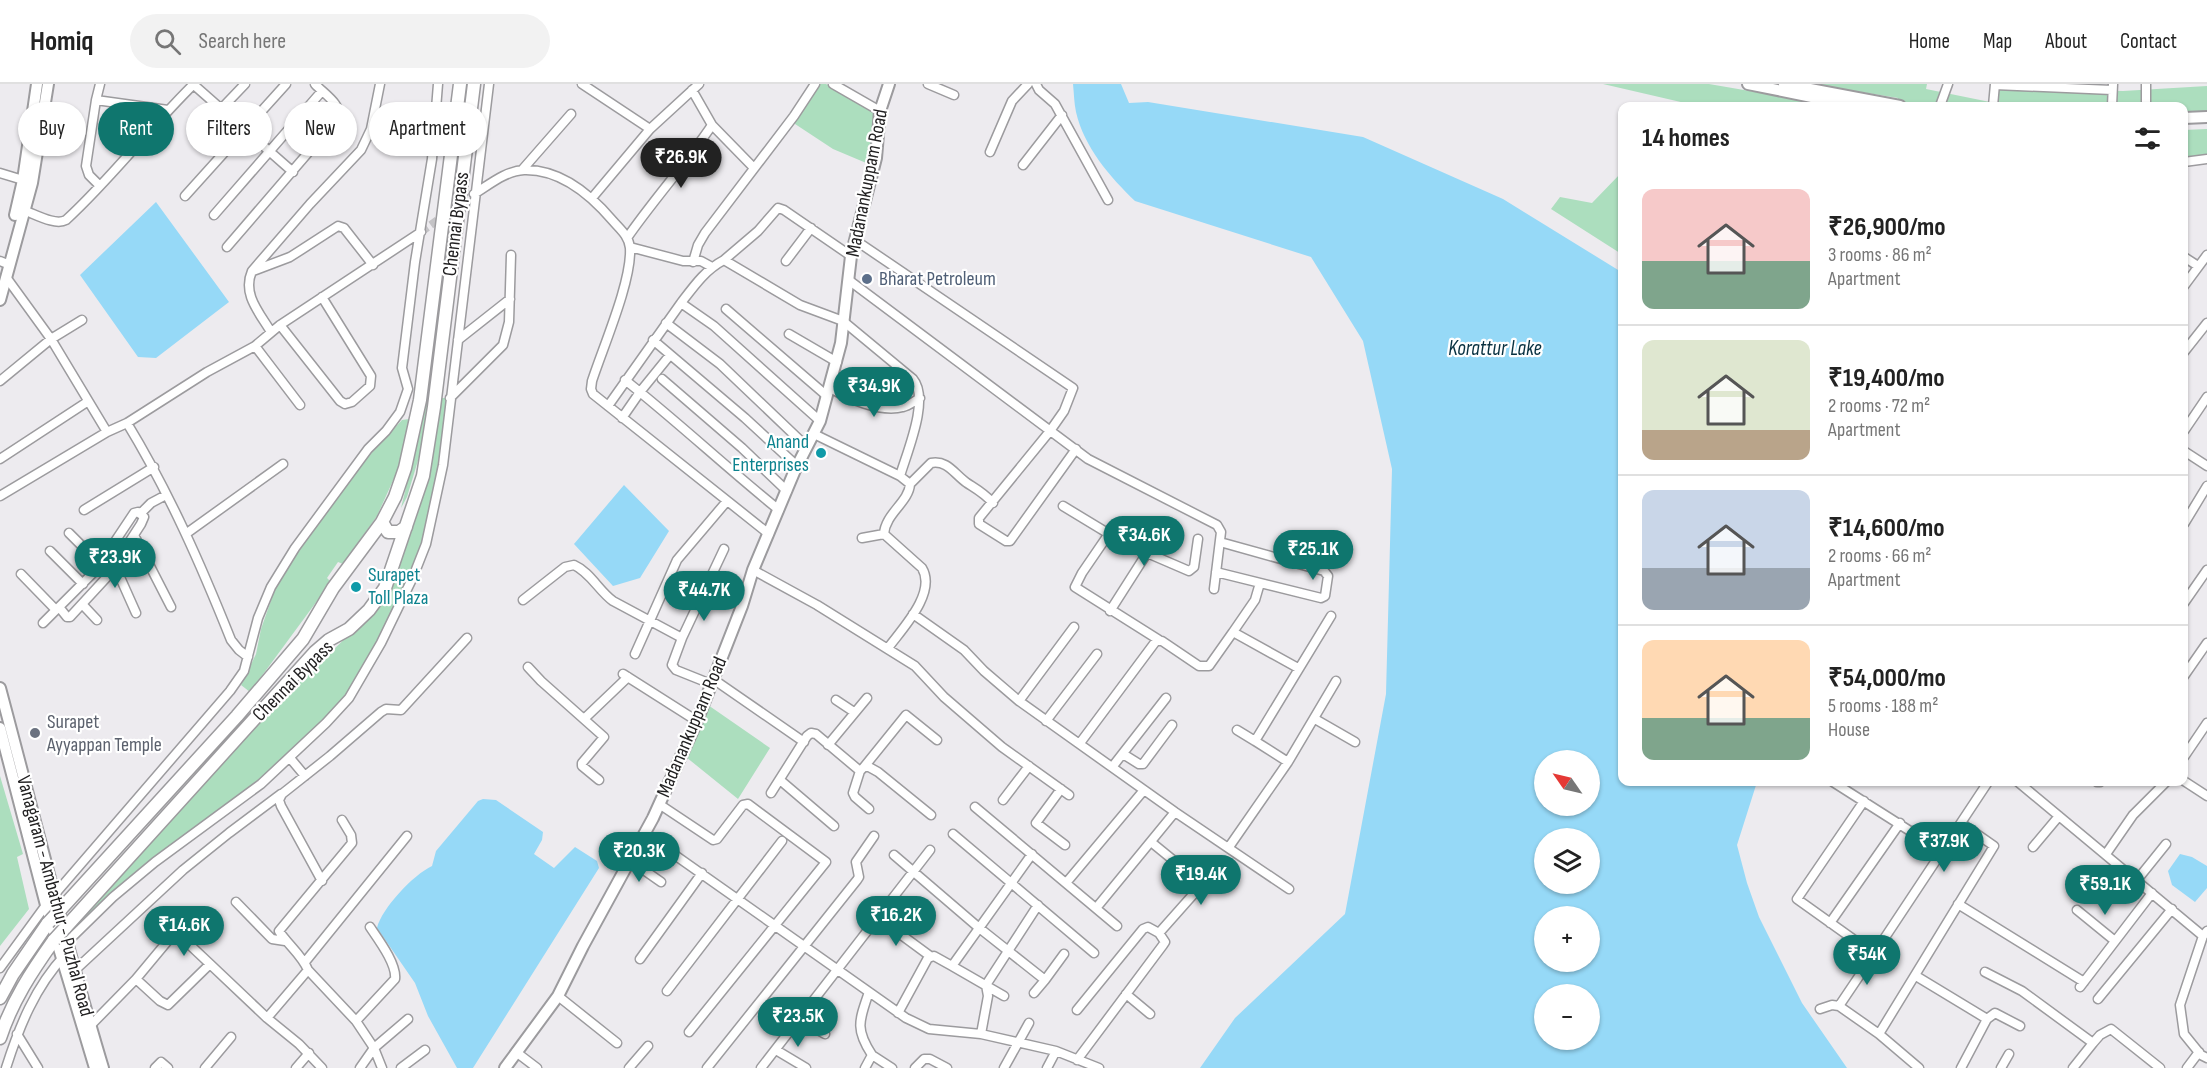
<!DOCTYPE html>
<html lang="en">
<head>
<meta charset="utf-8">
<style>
	body { margin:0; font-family:"Sofia Sans Condensed",sans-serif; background:#f2f2f2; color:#222; height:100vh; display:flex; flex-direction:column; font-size:22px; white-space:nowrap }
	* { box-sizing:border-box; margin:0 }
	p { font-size:20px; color:#767676 }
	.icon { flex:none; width:33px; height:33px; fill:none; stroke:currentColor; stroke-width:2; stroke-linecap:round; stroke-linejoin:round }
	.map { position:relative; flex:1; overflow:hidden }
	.drawer { position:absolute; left:1618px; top:18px; width:570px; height:684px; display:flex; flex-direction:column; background:#fff; border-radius:12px; box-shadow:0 2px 4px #0004 }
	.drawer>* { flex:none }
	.hud { position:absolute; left:18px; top:18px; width:570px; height:54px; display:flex; gap:12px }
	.needle { width:39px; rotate:304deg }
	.buttons { position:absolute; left:1534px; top:666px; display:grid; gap:12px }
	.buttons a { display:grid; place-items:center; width:66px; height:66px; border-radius:50%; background:#fff; box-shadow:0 2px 4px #0004; font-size:30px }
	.price { position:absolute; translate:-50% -51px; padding:0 14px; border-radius:21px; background:#0f766e; color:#fff; font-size:20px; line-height:39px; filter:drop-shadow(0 2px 3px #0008) }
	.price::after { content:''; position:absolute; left:50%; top:36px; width:18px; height:14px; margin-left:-9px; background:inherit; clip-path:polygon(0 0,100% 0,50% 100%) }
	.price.current { background:#222; color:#fff }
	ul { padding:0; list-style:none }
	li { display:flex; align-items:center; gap:18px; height:150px; padding:0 24px }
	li+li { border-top:2px solid #e0e0e0 }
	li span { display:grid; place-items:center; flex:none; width:168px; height:120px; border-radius:12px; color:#555 }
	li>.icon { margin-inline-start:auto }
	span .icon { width:72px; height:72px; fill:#fffc; stroke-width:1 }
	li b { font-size:26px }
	h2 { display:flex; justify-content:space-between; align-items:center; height:72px; padding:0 24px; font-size:26px }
	.chip { padding:0 21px; border-radius:27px; background:#fff; box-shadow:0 2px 4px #0004; font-size:21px; line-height:54px }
	.chip.current { background:#0f766e; color:#fff }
	header { display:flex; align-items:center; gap:36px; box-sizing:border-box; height:84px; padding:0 30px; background:#fff; border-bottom:2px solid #e0e0e0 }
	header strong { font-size:28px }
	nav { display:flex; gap:33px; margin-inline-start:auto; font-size:21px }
	.search { width:420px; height:54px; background:#f2f2f2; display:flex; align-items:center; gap:15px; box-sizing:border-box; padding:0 21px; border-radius:33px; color:#767676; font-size:22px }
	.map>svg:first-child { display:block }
	.green { fill:#acdebe }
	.water { fill:#96d9f7; fill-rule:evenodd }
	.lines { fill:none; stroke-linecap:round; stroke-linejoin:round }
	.minor-tunnel { stroke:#c4c3c6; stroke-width:8; stroke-dasharray:8 4; stroke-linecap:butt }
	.minor-casing { stroke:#9c9b9e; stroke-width:11 }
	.major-casing { stroke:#9c9b9e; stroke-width:14 }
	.highway-casing { stroke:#9c9b9e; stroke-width:15 }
	.minor { stroke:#fff; stroke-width:8 }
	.major { stroke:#fff; stroke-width:10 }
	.highway { stroke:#fff; stroke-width:12 }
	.highway-bridge-casing { stroke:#9c9b9e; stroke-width:15; stroke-linecap:butt }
	.highway-bridge { stroke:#fff; stroke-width:12 }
	.service-dot { fill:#5c6f8a; stroke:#fff; stroke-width:2 }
	.culture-dot { fill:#0f9aa8; stroke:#fff; stroke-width:2 }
	.worship-dot { fill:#6b7280; stroke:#fff; stroke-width:2 }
	.labels { text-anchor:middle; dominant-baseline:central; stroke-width:4.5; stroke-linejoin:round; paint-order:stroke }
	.street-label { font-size:20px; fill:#222122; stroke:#fff }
	.service-label { font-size:20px; fill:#4e5e75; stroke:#fff; text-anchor:start }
	.culture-label { font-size:20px; fill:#0d838f; stroke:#fff; text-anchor:end }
	.worship-label { font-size:20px; fill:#5b616d; stroke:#fff; text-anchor:start }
	.water-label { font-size:21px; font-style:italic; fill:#083141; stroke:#fff }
</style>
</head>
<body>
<header>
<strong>Homiq</strong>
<div class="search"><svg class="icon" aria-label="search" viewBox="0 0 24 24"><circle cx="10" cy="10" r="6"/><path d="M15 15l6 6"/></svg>Search here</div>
<nav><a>Home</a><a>Map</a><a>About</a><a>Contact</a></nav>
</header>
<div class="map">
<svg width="2207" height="984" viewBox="0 0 2207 984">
	<rect width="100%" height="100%" fill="#edebef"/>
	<path class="green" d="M464,0H470L426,350L407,413L401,424L419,350Z
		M819,0H826L875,29L871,81L833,65L792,38Z
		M1603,0H1709L1773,11L1824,22H1698Z
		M1812,0H1927L1926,5L1990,18L1998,4L2123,7L2207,2V28L2184,30V22H1919L1898,18V14Z
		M2207,45V77L2184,80V46Z
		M1621,89L1623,90V171L1551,125L1560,113L1592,119Z
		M438,314H446L440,381L423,458L410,493L389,537L347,612L324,637L258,698L151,776L109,810L79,841H74L242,654L360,540L388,505Z
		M409,335L400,381L377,432L343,480L338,478L327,494L331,498L250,608L241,601L256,570L261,545L275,505L299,467L365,376L402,336Z
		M708,621L770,664L738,715L686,673Z
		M0,692L23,770L17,773L29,825L0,862Z"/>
	<path class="water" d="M1073,0H1121L1129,19L1148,18L1363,53L1503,115L1623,189V698H1757L1737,761L1747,799L1759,833L1802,919L1847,984H1200L1235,934L1345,830L1386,610L1392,385L1363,257L1311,173L1135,117C1110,93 1084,63 1076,28C1074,19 1074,9 1073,0ZM1545,676H1590V722H1545ZM1590,754V800H1545V754ZM1545,832H1590V878H1545ZM1545,910H1590V956H1545Z
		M156,118L229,218L156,274L138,273L80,191Z
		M624,401L669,447L640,494L613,502L574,460Z
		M483,715L496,716L543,748L542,756L534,770L554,784L575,763L597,777L599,784L473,984H457L428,932L415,899L377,844C382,824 413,791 432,782L436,767L478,717Z
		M2180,770L2192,773L2207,782V804L2195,818L2172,801L2168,787Z"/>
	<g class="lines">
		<path class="minor-tunnel" d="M421,148L474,110"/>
		<defs>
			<path id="minor" d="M582,0L650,45
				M833,0L880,27
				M928,0L954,11
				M1036,0L1039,6L1055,20L1108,116
				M194,1L293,88
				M1995,1L2112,6
				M692,6L712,41L754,84
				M96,16L100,0
				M1940,22L1948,0
				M1993,22L1995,0
				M2112,22L2113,0
				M2146,22V0
				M222,24L245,0
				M990,68L1012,17L1028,0
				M2184,78L2207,75
				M1023,81L1062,31
				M522,86L571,30
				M0,89L23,96
				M99,101L89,91L86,82L96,16L168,26
				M474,110C489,101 505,87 524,86C560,85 591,111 613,137C620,145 629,152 630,164C632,197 603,263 592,297L591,305L593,310L769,450
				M185,112L286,0
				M592,114L650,45L699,0
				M23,126C35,130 55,142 66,136C112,94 150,43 194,0
				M214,131L322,7
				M627,154C654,115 686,80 712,41
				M855,156L1073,304L1064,327L1050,347L979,434V440L1006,457H1010L1076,365
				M227,163L338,34C343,21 323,9 315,0
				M630,163L683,177H701L712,183
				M2184,173L2198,182
				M724,176L758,147L778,124L784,126L851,172
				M0,177L10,181
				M786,177L811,144
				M693,178L698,161L705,149L794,32L815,0
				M253,187L290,173L338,142L344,144L373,181
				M6,193L51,255L107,348
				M850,197L1088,375L1217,441L1221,448L1214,505
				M2184,202L2207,171
				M726,225L827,312
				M666,239L720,280L807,363
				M280,241L340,317L345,320L352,318L370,302L371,292L322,213
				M271,248C259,228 242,210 252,187L310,120L361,66L371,45L380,0
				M789,250L837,278
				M458,256L510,215
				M653,256L745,334L797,382
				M255,262L300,321
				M2184,268L2207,239
				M662,295L742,364L787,407
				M625,296C678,338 727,384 779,426
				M0,297L51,255L82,236
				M829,303C847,315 881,329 903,323C909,322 914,317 920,314
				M450,314L503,261L509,238L511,171
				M608,322L681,219
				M622,334L640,308L670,271
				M820,337L714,242L681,219C694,202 705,186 724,176L800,221L843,237L913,295C930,315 907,368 900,392
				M127,339C169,408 201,481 231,556L239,566L248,573
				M2184,347L2207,313
				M814,350L900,392L910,400C909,418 885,430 884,450L922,484C937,509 902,545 888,564
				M2184,367L2207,382
				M0,375L87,318
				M910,400L931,379C948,376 954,390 967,399C978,406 984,409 993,419
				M0,412L107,348L127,339L207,288L255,262L280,241L421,148
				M1063,422L1124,459L1189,487L1194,483L1198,455
				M84,426L154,383
				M140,430L151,419L166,411
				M2184,440L2207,402
				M69,449L100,480
				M187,449L283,380
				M134,451L171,523
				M1108,451L1082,489L1075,503L1159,556
				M862,454L884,450
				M50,467L83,500
				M115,482L136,529
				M753,486L817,521L915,582L944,613L1002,663L1069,711
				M1216,488L1321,514L1325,512L1328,492L1324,487L1220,458
				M21,490L56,526
				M1260,499L1255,516L1233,548L1298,584
				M523,516L565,483L574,481C590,488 599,507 613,517L682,554
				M2184,519L2207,486
				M82,520L97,536
				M1110,527L1147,469
				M913,530L964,566L984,587L1019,617L1175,728L1289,805
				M43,539L96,486L134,429L138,428L144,433L141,440L106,494L70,533H67L59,523
				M635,570L677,476L727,417
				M528,583L541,597L604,653L582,679V682L599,696
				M623,590L697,637
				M2184,592L2207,559
				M713,595L804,658
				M711,600L676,586L672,581L682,554L724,465
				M836,616L854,628
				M1019,617L1074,543
				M584,635L628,593
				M1315,635L1355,658
				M1046,637L1097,570
				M1237,646L1255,657
				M1080,659L1156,557H1162L1199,582H1209L1233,548
				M828,661L867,614
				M1123,670L1139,680H1143L1172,641
				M2184,673L2207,639
				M290,674L305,692
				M1288,678L1255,657L1331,532
				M1113,682L1166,614
				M864,683L906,631L937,656
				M860,687L853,709L855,713L869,725
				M780,696L834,742
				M2184,697L2207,712
				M1833,698L1943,768
				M2018,698L2203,852
				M2097,698H2100
				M1061,705L1036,739L1065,761
				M771,709L807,652L811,649L816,650L860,687L864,683H869L878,688L931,731
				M1003,716L1029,682
				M1864,717L1797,815L1874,870L1988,698
				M659,720L713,756L717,755L743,721L748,720L826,778L689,948
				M975,723L1117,842
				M342,736L351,751L352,759L279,847C288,861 302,871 308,886L356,937L374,964L382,984
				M645,750L906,934L929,945L981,950L1056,967L1099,984
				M953,750L1094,869
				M1151,758L1189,789
				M1229,763L1288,678L1336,597
				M2033,763L2059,732
				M2106,770L2133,731L2166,698
				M894,771L978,843L1045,896L1034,909
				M631,777L661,798
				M2137,796L2166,760
				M322,797L281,722L279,716L282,710L330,672L381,628L386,625L401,626L467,554
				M1066,799L1144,706
				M55,810L230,607L244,587L258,534L271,503L295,464L368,365L386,347L400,328L408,305L402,284L415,178L432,75L438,0
				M236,818L272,855L285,857
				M1958,820L2084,898
				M1097,823L1175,728
				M2077,826L2115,857
				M877,833L930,872
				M1830,839L1900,739
				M175,847L210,880
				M2207,847L2203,852L2180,921L2184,950L2201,971L2207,974
				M1159,849L1222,778
				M66,859L113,813L155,778L261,700L326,639L349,614L381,559L413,493L426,460L443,381L489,0
				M640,875L702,789
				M305,878L407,752
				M952,882L1004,912
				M0,884L46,821
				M74,887L183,786L229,749L281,710
				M1985,888L2022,907L2093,959L2073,984
				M1916,892L1987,935L1961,984
				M136,895L191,829
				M1045,896L1064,870
				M2080,903L2152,809
				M667,907L782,757
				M1126,910L1150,930
				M558,912L617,959
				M2098,915L2172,825
				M1839,922L1874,870
				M1820,925L1832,921L1839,922L1879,950L1919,984
				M898,929L928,874L934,872L952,882L1032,770
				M267,934L308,886
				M1987,935L1995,929L2020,942
				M800,936L825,950
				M356,937L395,895C397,880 378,855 370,843
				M90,942L136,895L160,917L168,921L210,880L267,934L299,960L322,984
				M17,950L38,984
				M981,950L988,912L986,901L1038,821
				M1879,950L1994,762L1961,739
				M2093,959L2100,951L2111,945L2160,984
				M776,966L806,984
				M516,968L537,984
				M872,971L892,984
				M1077,976L1163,861L1165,858L1159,849L1148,843L1143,845L1077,926
				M6,984C19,943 35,903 65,871
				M155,984L161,978L168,984
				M205,984L231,953
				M296,984L309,969
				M360,984L374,964L408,935
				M401,984L425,966
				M629,984L648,962
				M707,984L857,796L859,793L856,778L874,752
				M761,984L930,766
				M865,984L872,971C855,945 859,937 869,908
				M915,984L924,975H930L947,984
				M1004,984L1029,939
				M1047,984L1056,967
				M2001,984L2009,970
				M2187,984L2199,968"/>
			<path id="major" d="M1748,0L1856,22
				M1784,0L1900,22
				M2184,34L2207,33
				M15,131L23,96L37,0
				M0,216L32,99L48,0
				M0,604C34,731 65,859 103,984
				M0,644L46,821L95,984
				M505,984L558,912L583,862L653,734L697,637L742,522L753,486L795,386L820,337L841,259L851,172L876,74L880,27L889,0"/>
			<path id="highway" d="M382,438L388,448H399L406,443
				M61,825L237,632L303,555L333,504L382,438L395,413L405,384L420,316L460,0
				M65,844L315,568L329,556L349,545L369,526L385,504L423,392L434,323L474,0
				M0,914L13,890L48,839
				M0,954C12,917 32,887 54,856"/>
		</defs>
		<use href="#minor" class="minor-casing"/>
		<use href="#major" class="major-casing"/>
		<use href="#highway" class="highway-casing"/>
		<use href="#minor" class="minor"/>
		<use href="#major" class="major"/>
		<use href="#highway" class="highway"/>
		<defs>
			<path id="highway-bridge" d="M48,839L61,825
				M54,856L65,844"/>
		</defs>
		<use href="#highway-bridge" class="highway-bridge-casing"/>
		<use href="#highway-bridge" class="highway-bridge"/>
	</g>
	<circle class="service-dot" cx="867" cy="195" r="6"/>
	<g class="culture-dot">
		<circle cx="821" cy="369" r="6"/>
		<circle cx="356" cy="503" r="6"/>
	</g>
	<circle class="worship-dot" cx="35" cy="649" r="6"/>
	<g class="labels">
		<g class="street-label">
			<text transform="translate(867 99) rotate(-79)">Madanankuppam Road</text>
			<text transform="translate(456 140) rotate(-83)">Chennai Bypass</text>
			<text transform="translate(293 597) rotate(-45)">Chennai Bypass</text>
			<text transform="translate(692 643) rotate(-67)">Madanankuppam Road</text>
			<text transform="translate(55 812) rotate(75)">Vanagaram - Ambathur - Puzhal Road</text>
		</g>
		<g class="service-label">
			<text x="879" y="195">Bharat Petroleum</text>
		</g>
		<g class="culture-label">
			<text x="809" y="358">Anand<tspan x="809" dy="23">Enterprises</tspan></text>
			<text x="368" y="491" text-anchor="start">Surapet<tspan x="368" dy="23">Toll Plaza</tspan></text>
		</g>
		<g class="worship-label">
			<text x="47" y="638">Surapet<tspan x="47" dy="23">Ayyappan Temple</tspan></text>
		</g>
		<g class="water-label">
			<text x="1495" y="264">Korattur Lake</text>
		</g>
	</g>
</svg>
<div class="buttons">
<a><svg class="needle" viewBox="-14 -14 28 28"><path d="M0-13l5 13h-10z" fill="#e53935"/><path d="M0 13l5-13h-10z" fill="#767676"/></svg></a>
<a><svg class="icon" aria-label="layers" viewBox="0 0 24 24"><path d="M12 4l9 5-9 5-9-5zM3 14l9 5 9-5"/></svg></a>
<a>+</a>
<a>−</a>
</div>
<b class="price current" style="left:681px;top:105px">₹26.9K</b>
<b class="price" style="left:874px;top:334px">₹34.9K</b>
<b class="price" style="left:1144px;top:483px">₹34.6K</b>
<b class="price" style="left:1313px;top:497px">₹25.1K</b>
<b class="price" style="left:115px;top:505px">₹23.9K</b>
<b class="price" style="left:704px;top:538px">₹44.7K</b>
<b class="price" style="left:1944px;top:789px">₹37.9K</b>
<b class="price" style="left:639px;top:799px">₹20.3K</b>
<b class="price" style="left:1201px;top:822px">₹19.4K</b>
<b class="price" style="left:2105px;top:832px">₹59.1K</b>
<b class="price" style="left:896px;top:863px">₹16.2K</b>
<b class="price" style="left:184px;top:873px">₹14.6K</b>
<b class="price" style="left:1867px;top:902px">₹54K</b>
<b class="price" style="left:798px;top:964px">₹23.5K</b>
<div class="hud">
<a class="chip">Buy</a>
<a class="chip current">Rent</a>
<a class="chip">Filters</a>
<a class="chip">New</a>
<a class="chip">Apartment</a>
</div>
<section class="drawer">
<h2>14 homes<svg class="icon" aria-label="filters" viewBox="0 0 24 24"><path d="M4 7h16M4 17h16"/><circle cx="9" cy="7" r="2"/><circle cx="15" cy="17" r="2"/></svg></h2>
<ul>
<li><span style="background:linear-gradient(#f6c9c9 60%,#7fa58c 0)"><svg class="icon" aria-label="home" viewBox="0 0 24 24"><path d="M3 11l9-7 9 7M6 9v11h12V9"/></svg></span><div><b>₹26,900/mo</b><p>3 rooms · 86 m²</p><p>Apartment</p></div></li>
<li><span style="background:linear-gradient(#dfe7d0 75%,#b9a48a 0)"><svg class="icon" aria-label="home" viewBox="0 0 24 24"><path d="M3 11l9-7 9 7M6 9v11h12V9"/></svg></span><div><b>₹19,400/mo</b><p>2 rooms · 72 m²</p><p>Apartment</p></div></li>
<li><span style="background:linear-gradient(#c9d6e8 65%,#9aa5b1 0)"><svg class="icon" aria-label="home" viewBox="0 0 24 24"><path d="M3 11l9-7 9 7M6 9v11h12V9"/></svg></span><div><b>₹14,600/mo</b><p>2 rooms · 66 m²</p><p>Apartment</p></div></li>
<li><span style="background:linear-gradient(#ffd9b3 65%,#7fa58c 0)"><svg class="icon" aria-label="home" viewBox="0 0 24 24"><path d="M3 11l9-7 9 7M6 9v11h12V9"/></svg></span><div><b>₹54,000/mo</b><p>5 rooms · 188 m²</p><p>House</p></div></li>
</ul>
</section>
</div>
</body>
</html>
